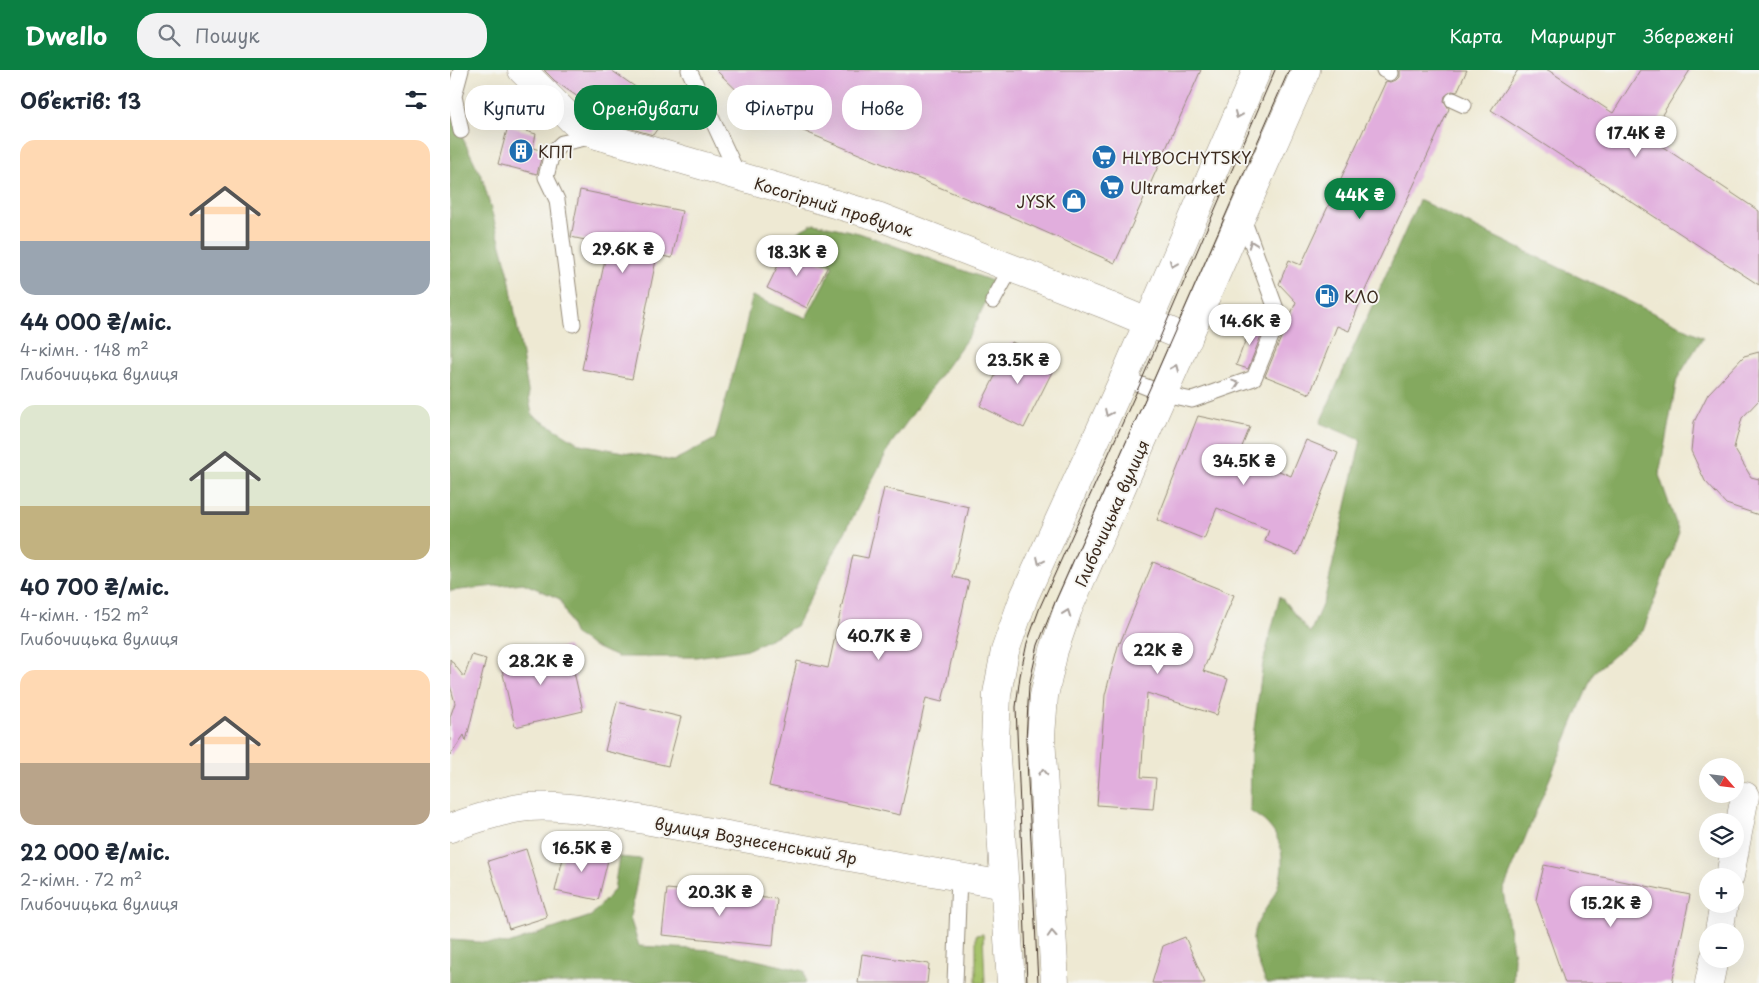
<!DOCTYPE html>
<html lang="uk">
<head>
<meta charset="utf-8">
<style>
	body { margin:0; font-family:"Playpen Sans",sans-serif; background:#f2f2f3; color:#1f2937; height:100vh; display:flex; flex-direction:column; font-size:19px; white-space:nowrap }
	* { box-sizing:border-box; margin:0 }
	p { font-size:16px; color:#747a83 }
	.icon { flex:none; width:28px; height:28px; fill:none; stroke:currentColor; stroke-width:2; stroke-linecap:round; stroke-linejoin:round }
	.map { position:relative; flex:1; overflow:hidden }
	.sheet { display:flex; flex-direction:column; background:#fff; width:450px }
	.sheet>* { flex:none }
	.banner { position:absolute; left:15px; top:15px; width:475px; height:45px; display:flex; gap:10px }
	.needle { width:32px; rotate:118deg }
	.tools { position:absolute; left:1249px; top:688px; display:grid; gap:10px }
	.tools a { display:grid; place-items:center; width:45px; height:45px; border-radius:50%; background:#fff; box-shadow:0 5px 20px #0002; font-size:25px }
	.price { position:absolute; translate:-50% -42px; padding:0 11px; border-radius:18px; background:#fff; color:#222; font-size:16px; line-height:32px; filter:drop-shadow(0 1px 2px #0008) }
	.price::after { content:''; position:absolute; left:50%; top:30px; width:15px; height:11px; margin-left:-8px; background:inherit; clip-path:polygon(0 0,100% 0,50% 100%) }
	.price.selected { background:#0b8043; color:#fff }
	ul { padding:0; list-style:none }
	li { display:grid; align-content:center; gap:10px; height:265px; padding:0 20px }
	li span { display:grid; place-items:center; height:155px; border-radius:15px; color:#555 }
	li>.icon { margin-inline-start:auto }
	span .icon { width:90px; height:90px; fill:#fffc; stroke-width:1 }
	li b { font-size:21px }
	h2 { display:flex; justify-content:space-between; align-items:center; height:60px; padding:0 20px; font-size:21px }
	.chip { padding:0 18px; border-radius:20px; background:#fff; box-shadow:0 5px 20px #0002; font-size:18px; line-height:45px }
	.chip.selected { background:#0b8043; color:#fff }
	header { display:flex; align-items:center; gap:30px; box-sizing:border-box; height:70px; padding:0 25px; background:#0b8043; color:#fff }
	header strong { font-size:24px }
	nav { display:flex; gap:28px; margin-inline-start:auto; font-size:18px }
	.search { width:350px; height:45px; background:#f2f2f3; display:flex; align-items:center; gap:12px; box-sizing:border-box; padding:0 18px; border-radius:20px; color:#747a83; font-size:19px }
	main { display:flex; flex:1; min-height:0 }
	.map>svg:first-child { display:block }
	.green { fill:#a6c36a; stroke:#707644 }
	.forest { fill:#84a95e; stroke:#606a3e }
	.building { fill:#e1aedd }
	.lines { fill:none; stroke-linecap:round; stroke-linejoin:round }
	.service-casing { stroke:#948a78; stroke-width:17 }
	.minor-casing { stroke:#948a78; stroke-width:29 }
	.secondary-casing { stroke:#948a78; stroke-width:29 }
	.service { stroke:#fff; stroke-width:15 }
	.minor { stroke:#fff; stroke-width:28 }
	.secondary { stroke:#fff; stroke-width:28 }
	.tram { stroke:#3b2a1e; stroke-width:1 }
	.oneway { stroke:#a79f9a }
	.labels { text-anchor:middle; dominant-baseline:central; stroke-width:4; stroke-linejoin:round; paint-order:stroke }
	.poi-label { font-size:16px; fill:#3b2a1e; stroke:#f6f6f2; text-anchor:start }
	.street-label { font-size:16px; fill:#3b2a1e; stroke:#f6f6f2 }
</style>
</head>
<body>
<header>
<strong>Dwello</strong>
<div class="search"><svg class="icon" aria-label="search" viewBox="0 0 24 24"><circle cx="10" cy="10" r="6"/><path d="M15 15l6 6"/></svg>Пошук</div>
<nav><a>Карта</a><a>Маршрут</a><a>Збережені</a></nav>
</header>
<main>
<section class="sheet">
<h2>Об’єктів: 13<svg class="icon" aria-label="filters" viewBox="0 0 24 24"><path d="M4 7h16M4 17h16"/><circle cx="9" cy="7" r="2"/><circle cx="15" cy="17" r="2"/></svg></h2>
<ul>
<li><span style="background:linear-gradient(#ffd9b3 65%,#9aa5b1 0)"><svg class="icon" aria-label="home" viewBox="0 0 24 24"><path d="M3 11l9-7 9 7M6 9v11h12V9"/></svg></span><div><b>44 000 ₴/міс.</b><p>4-кімн. · 148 m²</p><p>Глибочицька вулиця</p></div></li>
<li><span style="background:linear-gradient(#dfe7d0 65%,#c2b280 0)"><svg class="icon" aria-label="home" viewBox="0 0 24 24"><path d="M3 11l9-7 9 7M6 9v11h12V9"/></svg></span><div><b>40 700 ₴/міс.</b><p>4-кімн. · 152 m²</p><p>Глибочицька вулиця</p></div></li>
<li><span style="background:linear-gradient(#ffd9b3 60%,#b9a48a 0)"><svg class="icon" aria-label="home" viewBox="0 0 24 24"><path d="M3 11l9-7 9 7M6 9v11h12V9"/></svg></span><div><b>22 000 ₴/міс.</b><p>2-кімн. · 72 m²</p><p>Глибочицька вулиця</p></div></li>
</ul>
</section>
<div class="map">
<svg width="1309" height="913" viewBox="0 0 1309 913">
	<rect width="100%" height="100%" fill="#f6f6f2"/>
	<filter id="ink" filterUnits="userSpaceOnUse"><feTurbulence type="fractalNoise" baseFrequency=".02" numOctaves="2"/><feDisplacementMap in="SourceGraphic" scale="10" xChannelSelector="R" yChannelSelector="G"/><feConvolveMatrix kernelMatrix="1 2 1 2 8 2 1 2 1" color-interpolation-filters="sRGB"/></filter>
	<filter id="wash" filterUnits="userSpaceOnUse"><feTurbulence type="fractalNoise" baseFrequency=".0096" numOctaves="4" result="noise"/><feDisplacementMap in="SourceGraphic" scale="20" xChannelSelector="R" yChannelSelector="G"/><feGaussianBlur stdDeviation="1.12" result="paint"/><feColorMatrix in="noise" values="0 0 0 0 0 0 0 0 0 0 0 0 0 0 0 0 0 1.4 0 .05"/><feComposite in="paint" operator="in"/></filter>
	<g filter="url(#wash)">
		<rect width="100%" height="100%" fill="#eee9d3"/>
		<path class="green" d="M533,864L535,913H526V865Z"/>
		<path class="forest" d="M0,42L33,110L58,201L82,345L130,374L223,391L265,369L294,264L302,226L356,248L383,196L335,172L349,161L364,153L409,163L545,212L521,263L441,374L346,556L299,579L246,587H167L143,576L125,565L110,529L73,513L0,521Z
			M969,130L1253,267L1227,309L1209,405L1229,462L1193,561L1144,602L1053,821L1064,887L1063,913H816C812,902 802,879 803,868C805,852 815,841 823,827C835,804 837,775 818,755C813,749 805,745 800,741L801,681L813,593L830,526L860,563L875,528L911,370L870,353Z
			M169,787L191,789L180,848L189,876L262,880L354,901L356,913H0V870L58,874L141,846L164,820Z"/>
		<g id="blocks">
			<path class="building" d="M94,0H161L220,41L203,65L168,55L105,11Z
				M266,0H751L665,193L566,149L310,43Z
				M949,0H1017L1007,22L1002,21L995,26L994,31L999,39L912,227L899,261L887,256L860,324L815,306L846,232L829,214L839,190L851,195L936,11L941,12L946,10L949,7Z
				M1068,0H1098L1163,43L1190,0H1240L1198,67L1309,141V215L1041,40Z
				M58,56L86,64L83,78L93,81L87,104L48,94Z
				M130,120L232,141L222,188L207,185L182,309L132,299L158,175L121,167Z
				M337,177L378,196L357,238L317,218Z
				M802,253L814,258L798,299L786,295Z
				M562,272L606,294L574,358L530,336Z
				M1309,282V330L1292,348L1284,378L1301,407L1309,409V445L1276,434L1255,411L1241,381L1244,352L1258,324L1294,286Z
				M748,346L800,357L789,384L841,406L856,370L888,383L847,485L815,471L819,460L767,438L754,469L707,450Z
				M434,418L519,437L503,507L519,511L492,632L476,628L450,745L319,716L347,591L378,598L403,485L418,488Z
				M703,492L784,525L753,601L778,609L767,645L697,623L691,707L706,708L703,739L647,735L655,625L669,572L670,573Z
				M118,576L133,641L65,657L50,591Z
				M22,585L36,589L16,671L14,665L0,686V647L5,633L0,615V589L14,607Z
				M167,632L231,647L218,696L155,681Z
				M116,776L159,786L148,830L105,821Z
				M76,779L97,847L59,859L38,791Z
				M1094,795L1240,825L1222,913H1115L1086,830Z
				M217,819L327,829L323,876L212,865Z
				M735,867L755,913H702L713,876Z
				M412,884L479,894L477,913H408Z"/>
		</g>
	</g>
	<g filter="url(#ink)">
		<use href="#blocks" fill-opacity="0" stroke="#948a78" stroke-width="1"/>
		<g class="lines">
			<defs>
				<path id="service" d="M11,0L4,26L11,61
					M239,0L289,107
					M934,0L940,3
					M1003,30L1014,35
					M543,231L561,198
					M123,254L107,130L96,107L102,83L112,73L145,66
					M674,308L714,324L742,330L804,308L829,247L792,146
					M505,913L509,806"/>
				<path id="minor" d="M72,0L125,53L147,65L430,147L659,236L738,269
					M0,758C22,750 55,739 78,737C104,735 130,739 156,743L554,815
					M1285,778L1295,726
					M1280,806L1285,779
					M1269,861L1274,834
					M1259,913L1264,889"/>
				<path id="secondary" d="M561,913L545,672L547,624L555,581L574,527L674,308L807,0
					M605,913L591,666L594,626L604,580L618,539L856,0"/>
			</defs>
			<use href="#service" class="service-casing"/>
			<use href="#minor" class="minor-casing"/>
			<use href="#secondary" class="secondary-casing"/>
			<use href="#service" class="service"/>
			<use href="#minor" class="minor"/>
			<use href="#secondary" class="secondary"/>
			<path class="tram" d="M577,913L566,637L570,606L577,573L590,537L690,314L825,0
				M588,913L576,670L579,616L588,575L605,532L700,318L839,0"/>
		</g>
		<defs><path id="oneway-chevron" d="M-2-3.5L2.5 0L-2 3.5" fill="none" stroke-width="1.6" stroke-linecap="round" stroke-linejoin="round" transform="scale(1.25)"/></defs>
		<g class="oneway">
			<use href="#oneway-chevron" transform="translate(788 45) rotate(113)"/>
			<use href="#oneway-chevron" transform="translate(802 174) rotate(-110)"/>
			<use href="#oneway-chevron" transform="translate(723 194) rotate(113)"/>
			<use href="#oneway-chevron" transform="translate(725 298) rotate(-67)"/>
			<use href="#oneway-chevron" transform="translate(786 314) rotate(-19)"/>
			<use href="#oneway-chevron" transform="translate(658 343) rotate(115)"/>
			<use href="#oneway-chevron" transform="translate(590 491) rotate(115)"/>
			<use href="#oneway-chevron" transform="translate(617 543) rotate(-70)"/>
			<use href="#oneway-chevron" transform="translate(593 702) rotate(-93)"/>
			<use href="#oneway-chevron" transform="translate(602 864) rotate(-93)"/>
		</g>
	</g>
	<defs>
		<symbol id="building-disc" viewBox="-11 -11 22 22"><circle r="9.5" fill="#1f6fb2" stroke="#f6f6f2"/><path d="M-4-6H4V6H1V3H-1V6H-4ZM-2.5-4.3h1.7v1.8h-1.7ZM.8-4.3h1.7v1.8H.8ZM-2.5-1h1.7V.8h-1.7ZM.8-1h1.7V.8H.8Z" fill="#fff"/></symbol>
		<symbol id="supermarket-disc" viewBox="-11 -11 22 22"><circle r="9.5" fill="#1f6fb2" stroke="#f6f6f2"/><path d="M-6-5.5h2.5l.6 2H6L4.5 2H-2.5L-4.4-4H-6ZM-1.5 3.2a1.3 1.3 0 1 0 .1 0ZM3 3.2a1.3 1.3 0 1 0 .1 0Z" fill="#fff"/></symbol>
		<symbol id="shop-disc" viewBox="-11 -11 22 22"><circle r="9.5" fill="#1f6fb2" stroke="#f6f6f2"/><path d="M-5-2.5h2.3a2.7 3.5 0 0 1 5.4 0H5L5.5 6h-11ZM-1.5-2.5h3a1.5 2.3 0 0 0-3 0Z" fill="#fff"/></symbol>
		<symbol id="fuel-disc" viewBox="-11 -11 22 22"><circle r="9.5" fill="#1f6fb2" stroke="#f6f6f2"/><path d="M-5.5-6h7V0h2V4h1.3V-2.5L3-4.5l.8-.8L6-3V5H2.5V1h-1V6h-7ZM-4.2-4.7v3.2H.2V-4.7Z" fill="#fff"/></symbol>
	</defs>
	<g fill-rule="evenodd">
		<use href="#building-disc" x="57" y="67" width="28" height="28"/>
		<use href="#supermarket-disc" x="640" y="73" width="28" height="28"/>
		<use href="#supermarket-disc" x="648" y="103" width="28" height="28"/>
		<use href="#shop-disc" x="610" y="117" width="28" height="28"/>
		<use href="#fuel-disc" x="863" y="212" width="28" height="28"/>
	</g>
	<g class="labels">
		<g class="poi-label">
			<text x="88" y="81">КПП</text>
			<text x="672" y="87">HLYBOCHYTSKY</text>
			<text x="680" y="117">Ultramarket</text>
			<text x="606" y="131" text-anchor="end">JYSK</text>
			<text x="894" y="226">КЛО</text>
		</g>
		<g class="street-label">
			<text transform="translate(384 136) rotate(17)">Косогірний провулок</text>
			<text transform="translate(661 443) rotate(-66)">Глибочицька вулиця</text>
			<text transform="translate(306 770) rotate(10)">вулиця Вознесенський Яр</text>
		</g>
	</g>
</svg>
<div class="tools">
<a><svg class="needle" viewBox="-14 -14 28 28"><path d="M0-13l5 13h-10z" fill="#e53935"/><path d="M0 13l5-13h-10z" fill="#747a83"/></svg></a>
<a><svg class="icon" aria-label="layers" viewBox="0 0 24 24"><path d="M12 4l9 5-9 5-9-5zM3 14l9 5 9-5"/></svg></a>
<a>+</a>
<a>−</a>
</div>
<b class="price" style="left:1186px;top:88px">17.4K ₴</b>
<b class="price selected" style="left:910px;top:150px">44K ₴</b>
<b class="price" style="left:173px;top:204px">29.6K ₴</b>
<b class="price" style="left:347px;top:207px">18.3K ₴</b>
<b class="price" style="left:800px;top:276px">14.6K ₴</b>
<b class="price" style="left:568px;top:315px">23.5K ₴</b>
<b class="price" style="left:794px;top:416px">34.5K ₴</b>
<b class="price" style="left:429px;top:591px">40.7K ₴</b>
<b class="price" style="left:708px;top:605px">22K ₴</b>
<b class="price" style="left:91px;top:616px">28.2K ₴</b>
<b class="price" style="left:132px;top:803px">16.5K ₴</b>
<b class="price" style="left:270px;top:847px">20.3K ₴</b>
<b class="price" style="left:1161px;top:858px">15.2K ₴</b>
<div class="banner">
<a class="chip">Купити</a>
<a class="chip selected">Орендувати</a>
<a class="chip">Фільтри</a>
<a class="chip">Нове</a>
</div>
</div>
</main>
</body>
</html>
